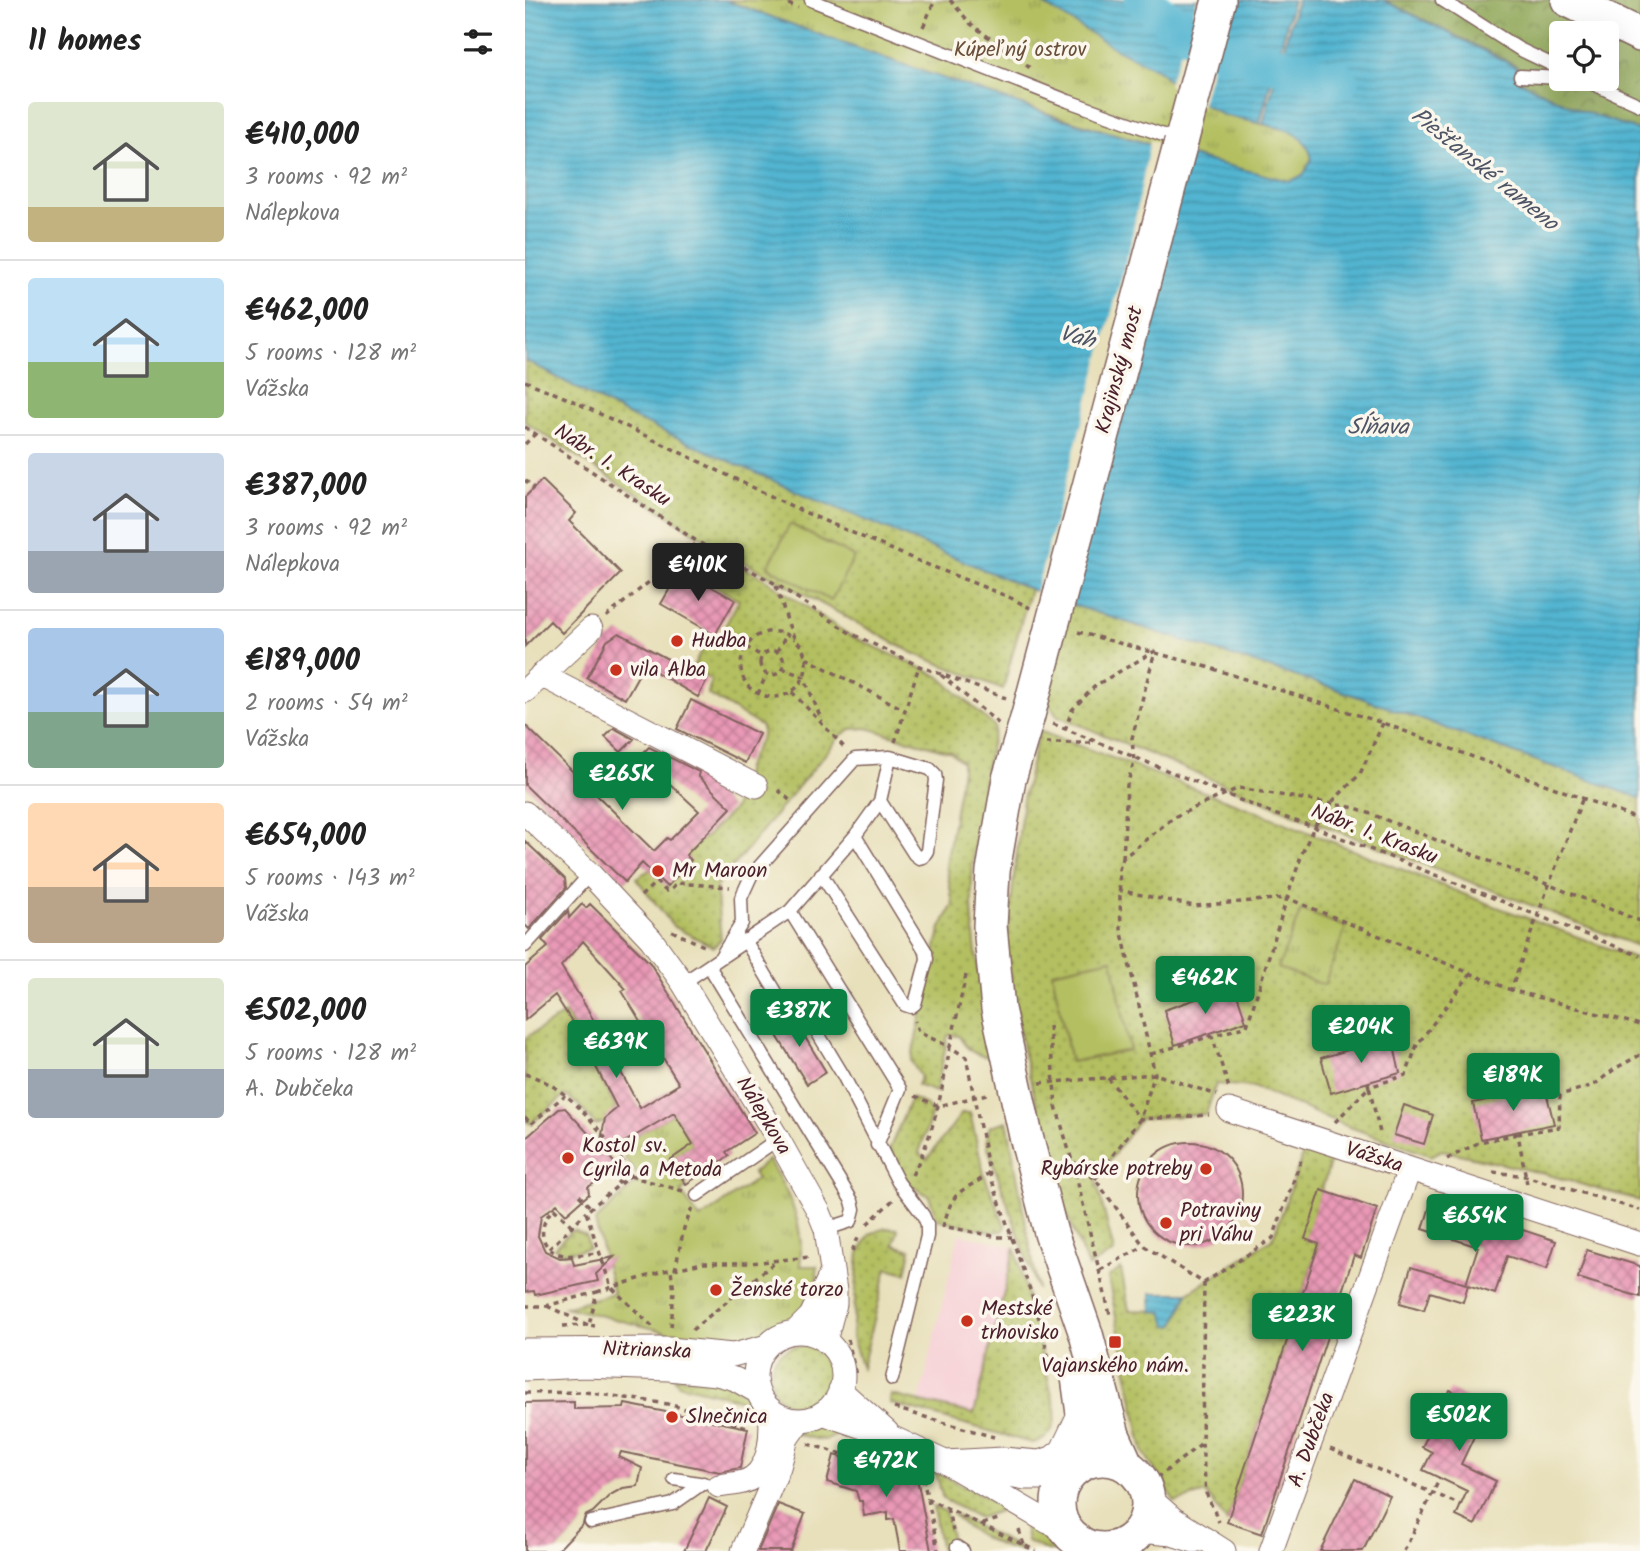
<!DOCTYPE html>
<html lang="en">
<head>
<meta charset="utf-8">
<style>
	body { margin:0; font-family:Kalam,sans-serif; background:#f6f6f6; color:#222; height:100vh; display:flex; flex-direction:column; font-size:26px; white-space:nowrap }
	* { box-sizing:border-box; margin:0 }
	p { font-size:23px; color:#767676 }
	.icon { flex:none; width:38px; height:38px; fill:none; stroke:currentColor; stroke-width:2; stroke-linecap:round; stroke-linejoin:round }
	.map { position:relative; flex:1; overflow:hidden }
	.details { display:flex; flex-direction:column; background:#fff; width:525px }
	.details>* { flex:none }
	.fabs { position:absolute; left:1024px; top:21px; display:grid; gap:14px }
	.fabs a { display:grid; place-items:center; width:70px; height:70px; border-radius:7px; background:#fff; box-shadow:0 7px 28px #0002; font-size:35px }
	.price { position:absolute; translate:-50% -60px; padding:0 16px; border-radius:7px; background:#0b8043; color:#fff; font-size:23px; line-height:46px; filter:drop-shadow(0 2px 4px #0008) }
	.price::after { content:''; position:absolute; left:50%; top:42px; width:21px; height:16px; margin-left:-10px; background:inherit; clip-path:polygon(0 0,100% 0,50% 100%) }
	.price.current { background:#222; color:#fff }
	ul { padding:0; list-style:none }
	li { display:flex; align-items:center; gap:21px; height:175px; padding:0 28px }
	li+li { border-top:2px solid #e0e0e0 }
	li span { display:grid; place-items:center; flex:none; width:196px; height:140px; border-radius:7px; color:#555 }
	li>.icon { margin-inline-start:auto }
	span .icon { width:84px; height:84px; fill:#fffc; stroke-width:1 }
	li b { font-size:30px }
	h2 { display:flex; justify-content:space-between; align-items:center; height:84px; padding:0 28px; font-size:30px }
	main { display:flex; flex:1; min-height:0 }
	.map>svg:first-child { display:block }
	.built { fill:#f6cfd6 }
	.grass { fill:url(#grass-dots); stroke:#7e6f46; stroke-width:2 }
	.forest { fill:url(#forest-crowns); stroke:#6c6241; stroke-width:2; fill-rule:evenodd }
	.park { fill:url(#park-tufts); stroke:#7e6f46; stroke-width:2 }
	.pitch { fill:#b3bf61; stroke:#7e6f46; stroke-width:2 }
	.water { fill:url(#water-rules); stroke:#4e6a7e; stroke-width:2 }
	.pier { fill:#e8e0bb }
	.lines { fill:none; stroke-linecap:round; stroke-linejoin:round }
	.river { stroke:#52b5d1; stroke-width:37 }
	.building { fill:url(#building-cross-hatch); fill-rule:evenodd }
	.lane-casing { stroke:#81635d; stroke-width:15 }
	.street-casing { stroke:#81635d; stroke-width:25 }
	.secondary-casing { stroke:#81635d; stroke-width:36 }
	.path { stroke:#81635d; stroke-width:3.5; stroke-dasharray:5 5; stroke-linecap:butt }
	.lane { stroke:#fff; stroke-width:12 }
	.street { stroke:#fff; stroke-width:23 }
	.secondary { stroke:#fff; stroke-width:33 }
	.secondary-bridge-casing { stroke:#81635d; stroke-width:36; stroke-linecap:butt }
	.secondary-bridge { stroke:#fff; stroke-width:33 }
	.poi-dot { fill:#c8321e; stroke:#fbf7ec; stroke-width:2.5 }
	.labels { text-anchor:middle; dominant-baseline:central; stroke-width:7; stroke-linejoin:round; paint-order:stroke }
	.park-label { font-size:21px; fill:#6a4f3b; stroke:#fbf7ec }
	.street-label { font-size:21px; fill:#4a1f2b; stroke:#fbf7ec }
	.poi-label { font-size:21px; fill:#4a1f2b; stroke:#fbf7ec; text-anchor:start }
	.water-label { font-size:23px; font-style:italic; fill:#4d5465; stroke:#fbf7ec }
</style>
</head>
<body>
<main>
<section class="details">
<h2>11 homes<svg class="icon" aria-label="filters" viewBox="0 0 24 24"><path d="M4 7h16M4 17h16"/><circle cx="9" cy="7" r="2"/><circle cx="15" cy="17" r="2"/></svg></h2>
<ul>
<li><span style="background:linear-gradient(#dfe7d0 75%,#c2b280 0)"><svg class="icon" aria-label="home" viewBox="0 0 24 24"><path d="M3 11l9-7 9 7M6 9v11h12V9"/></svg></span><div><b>€410,000</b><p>3 rooms · 92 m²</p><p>Nálepkova</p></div></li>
<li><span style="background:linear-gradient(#bfe0f5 60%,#8fb573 0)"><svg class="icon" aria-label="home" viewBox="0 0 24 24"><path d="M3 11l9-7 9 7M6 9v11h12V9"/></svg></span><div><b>€462,000</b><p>5 rooms · 128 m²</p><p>Vážska</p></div></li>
<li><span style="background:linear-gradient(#c9d6e8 70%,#9aa5b1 0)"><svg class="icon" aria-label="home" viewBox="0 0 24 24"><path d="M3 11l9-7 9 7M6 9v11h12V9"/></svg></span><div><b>€387,000</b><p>3 rooms · 92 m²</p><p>Nálepkova</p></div></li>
<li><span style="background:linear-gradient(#a9c7e8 60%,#7fa58c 0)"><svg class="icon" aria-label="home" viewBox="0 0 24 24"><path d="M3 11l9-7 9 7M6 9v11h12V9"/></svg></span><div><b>€189,000</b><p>2 rooms · 54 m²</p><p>Vážska</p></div></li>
<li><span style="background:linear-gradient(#ffd9b3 60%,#b9a48a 0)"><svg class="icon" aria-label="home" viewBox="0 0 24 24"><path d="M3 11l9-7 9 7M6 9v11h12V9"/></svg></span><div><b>€654,000</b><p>5 rooms · 143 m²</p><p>Vážska</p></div></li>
<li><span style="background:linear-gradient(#dfe7d0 65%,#9aa5b1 0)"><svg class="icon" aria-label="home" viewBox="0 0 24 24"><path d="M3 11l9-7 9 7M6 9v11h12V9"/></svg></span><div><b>€502,000</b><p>5 rooms · 128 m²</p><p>A. Dubčeka</p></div></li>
</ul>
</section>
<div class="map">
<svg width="1115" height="1551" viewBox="0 0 1115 1551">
	<defs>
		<pattern id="grass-dots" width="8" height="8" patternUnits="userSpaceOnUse" patternTransform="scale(1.75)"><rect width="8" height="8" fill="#b3bf61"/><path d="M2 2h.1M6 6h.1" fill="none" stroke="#949b50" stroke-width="1.8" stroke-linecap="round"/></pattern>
		<pattern id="forest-crowns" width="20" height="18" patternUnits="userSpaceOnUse" patternTransform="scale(1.75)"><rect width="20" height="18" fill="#8ea657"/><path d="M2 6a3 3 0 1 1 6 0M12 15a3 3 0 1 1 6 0" fill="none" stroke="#768748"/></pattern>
		<pattern id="park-tufts" width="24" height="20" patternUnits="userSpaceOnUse" patternTransform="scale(1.75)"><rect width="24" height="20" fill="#b3bf61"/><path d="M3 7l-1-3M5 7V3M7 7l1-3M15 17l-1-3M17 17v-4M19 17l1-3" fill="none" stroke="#949b50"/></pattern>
		<pattern id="water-rules" width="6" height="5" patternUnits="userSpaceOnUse" patternTransform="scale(1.75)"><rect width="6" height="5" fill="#52b5d1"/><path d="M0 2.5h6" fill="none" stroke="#4693aa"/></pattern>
		<pattern id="building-cross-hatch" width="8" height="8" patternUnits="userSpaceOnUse" patternTransform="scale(1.75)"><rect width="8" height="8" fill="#e999b6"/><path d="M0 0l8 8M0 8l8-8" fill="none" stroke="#bf7c94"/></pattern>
	</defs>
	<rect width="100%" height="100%" fill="#fbf7ec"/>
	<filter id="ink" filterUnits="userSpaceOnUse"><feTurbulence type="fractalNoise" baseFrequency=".0143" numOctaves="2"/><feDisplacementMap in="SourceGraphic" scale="14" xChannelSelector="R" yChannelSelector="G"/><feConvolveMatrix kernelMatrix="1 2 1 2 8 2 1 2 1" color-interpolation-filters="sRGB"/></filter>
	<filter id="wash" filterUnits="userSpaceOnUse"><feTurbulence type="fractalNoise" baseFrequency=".00686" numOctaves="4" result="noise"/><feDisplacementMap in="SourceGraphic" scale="28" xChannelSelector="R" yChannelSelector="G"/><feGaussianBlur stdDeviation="1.57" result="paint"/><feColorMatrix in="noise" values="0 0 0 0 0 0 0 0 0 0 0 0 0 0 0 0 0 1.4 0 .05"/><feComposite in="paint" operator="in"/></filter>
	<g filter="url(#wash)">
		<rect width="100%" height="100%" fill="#e8e0bb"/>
		<path class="built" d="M434,1234L490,1247L449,1415L394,1402Z"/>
		<path class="grass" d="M0,360L100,414L505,589L478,689L388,653L193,548L0,422Z
			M166,539L237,577L324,635L414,676L470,727C459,776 449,830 447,881C445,939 459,999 467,1056C452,1058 441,1049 434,1036L423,1035L411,1092L392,1085L396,1077L386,1061L415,930L428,904L421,865L437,769V762L426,752L342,728L326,729L315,736L191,887L196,939L189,947L149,927L111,878L181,837L209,809L222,765L237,736V727L183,694L186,680L167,669L184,635L193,639L214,600L144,561Z
			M545,604L823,693L1115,798V947L784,820L533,716L521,701Z
			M514,731L725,809L956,901L1115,960V1201L1020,1174L917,1150L906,1156L819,1125L728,1087L691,1084L681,1114L615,1119L571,1179L589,1252L563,1267L534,1194L498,1050L481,947L498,799Z
			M41,1013L96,1118L70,1125L56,1107L40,1095L6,1124L0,1120V1038Z
			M386,1098L400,1104L407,1113L394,1153L402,1159L437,1113H445L459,1174L480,1226L477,1231L467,1232L412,1219L404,1196C383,1184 368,1176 364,1150Z
			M482,1121L513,1290L463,1148L462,1137L465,1126Z
			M780,1148L807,1157L781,1239L794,1244L702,1522L681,1493L650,1502L618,1451L583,1277L596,1269L604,1310L639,1311L649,1326L663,1293L748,1238Z
			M360,1228L373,1229L369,1245L386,1250L381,1273L362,1268L337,1368L327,1337L334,1253L345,1234Z
			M47,1230L61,1235L64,1248L39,1253L29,1248Z
			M490,1247L531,1411C530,1427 525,1441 507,1443L365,1403L366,1395L449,1414Z
			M245 1376a30 30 0 1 1 60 0a30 30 0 1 1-60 0Z
			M149,1377L200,1381L233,1402L239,1412L241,1425L214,1399L153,1384Z
			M298,1420L317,1426C309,1447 288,1439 272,1434L281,1425Z
			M333,1434L483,1508L454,1518L418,1499L411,1474L349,1458L329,1446Z
			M408,1507L420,1511L427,1541L423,1551H416Z
			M428,1514L500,1551C479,1551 440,1530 428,1514Z
			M497,1515L550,1551H522L502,1541Z"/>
		<path class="forest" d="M858,0H1115V131L1054,110L994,81L992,66ZM1036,33H1082V79H1036Z"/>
		<path class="park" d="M200,0H512L591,49L635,71L653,90L698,115L767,131L784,144L787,159L778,176L764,181C714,171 664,155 615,141C474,101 337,50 200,0Z
			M776,910L821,927L799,985L753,968Z
			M149,1113L168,1144L145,1160L162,1187L156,1192L175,1219L232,1179L228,1173L243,1160C265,1193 280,1226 275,1266H292V1283L271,1320L253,1327L226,1345L167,1343L134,1330L40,1307L88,1293L70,1221L115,1179L84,1135L97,1119L108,1137Z"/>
		<path class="pitch" d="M265,524L329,557L306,601L243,567Z
			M587,959L605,1050L546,1062L527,972Z"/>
		<path class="water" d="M0,0H200L356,57L534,118L672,158L764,181L778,176L787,159C781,131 762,130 738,124L753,67L762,69L767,67L781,71L785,69L786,65L783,61L769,57L768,53L758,50L772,0H858L992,67L994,81L1054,110L1115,131V798L823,693L545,604L505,589L269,490L100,414L0,360Z
			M512,0H768L755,50L750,48L744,51L742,58L746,65L750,66L735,123L698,115L653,90L635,71L591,49Z
			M626,1293H663L649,1326L642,1325L638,1312L627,1311Z"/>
		<path class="pier" d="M672,0H705L676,107L651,93L643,84L664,30Z
			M625,140L664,152L542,607L510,594L606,242Z"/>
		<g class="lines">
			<path class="river" d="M618,0L660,31L689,48L815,81"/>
		</g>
		<g id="blocks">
			<path class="building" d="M17,480L51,513L44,521L96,573L37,633L25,621L0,646V497Z
				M160,572L210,600L190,635L136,604L152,576L156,578Z
				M94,633L182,680L173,697L119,665L100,699L62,678L82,641Z
				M166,700L234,734L220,763L152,729Z
				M0,725L129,851L142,838L145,840L174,811L115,756L124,747L174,772L173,776L206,808L161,855L166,860L142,887L117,863L100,882L0,785Z
				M89,728L109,739L96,752L80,737Z
				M0,841L40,879L41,888L4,929L0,925Z
				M57,904L61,908L65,904L125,963L230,1133L201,1152L204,1156L161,1184L145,1160L168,1144L149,1113L81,1153L93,1167L85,1174L63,1187L64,1194L41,1214L32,1204L16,1216L13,1236L20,1251L35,1258L47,1257L49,1265L89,1257L71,1274L73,1281L10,1295L9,1291L0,1292V1139L34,1109L40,1108L75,1146L80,1118L92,1108L51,1028L30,995L0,1020V967L23,947L17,940L43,911L44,918ZM58,941L101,989L97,991L154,1084L115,1108L63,1010L36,966Z
				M709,986L721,1021L650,1045L639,1010Z
				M266,1014L301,1072L282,1084L246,1026Z
				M867,1037L875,1073L806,1093L796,1058Z
				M1020,1087L1029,1124L956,1139L948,1103Z
				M879,1105L908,1115L899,1144L869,1135Z
				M613 1194a52 52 0 1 1 104 0a52 52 0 1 1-104 0Z
				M796,1190L852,1209L836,1258L829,1255L737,1534L702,1522L794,1244L780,1239Z
				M907,1200L1031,1241L1022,1269L982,1256L970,1294L943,1285L938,1302L905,1292L899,1310L875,1303L886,1267L941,1284L953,1247L898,1229Z
				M1062,1250L1115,1266V1297L1053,1278Z
				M925,1390L952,1403L964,1405L936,1464L971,1481L950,1525L931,1516L942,1491L898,1470L907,1452L897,1447Z
				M49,1402V1409L99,1408L100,1404L223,1428L215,1468L195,1472L96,1452L94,1457L117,1468L113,1486L98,1488L85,1495L68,1512L60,1516L58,1524L34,1549L30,1551H0V1403Z
				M309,1455L389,1477L393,1483L406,1551H375L369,1519L363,1520V1512L339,1516L337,1501H334L331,1491L302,1482Z
				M830,1479L865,1496L838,1551H795Z
				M184,1498L202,1507L181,1551H159Z
				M253,1504L280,1514L266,1551H233Z"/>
		</g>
	</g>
	<g filter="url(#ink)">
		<use href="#blocks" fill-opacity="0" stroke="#81635d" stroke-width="2"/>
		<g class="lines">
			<defs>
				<path id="lane" d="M286,0L543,101L655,141
					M917,0L994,49L1036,69
					M995,76L1036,78
					M1057,79L1115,105
					M355,801L389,854L394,858L398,857L402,851L411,780L410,774L405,769L365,757
					M296,874L380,1005L386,1007L390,1004L402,959L401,952L330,836
					M265,911L375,1089L352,1145
					M220,940L254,997L277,1007L318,1075L373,1182L398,1215L402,1224V1236L367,1379
					M0,946L65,874
					M184,966L327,1201L329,1209L326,1221L301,1229
					M158,983L265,911L330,836L355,801L365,757L330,759L226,876L216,898L217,923L195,958
					M172,1195L253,1139
					M149,1479L180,1484
					M66,1522L148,1504L178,1483
					M432,1547L438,1551"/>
				<path id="street" d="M16,675L231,786
					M0,691L66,629
					M0,813L65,874L126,939L158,983L253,1139L294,1212L301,1229L310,1291V1304L300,1341
					M704,1110L1115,1244
					M270,1332L286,1316L307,1272
					M230 1376a44 44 0 1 1 88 0a44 44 0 1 1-88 0Z
					M0,1350L144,1349L208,1355L242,1346
					M0,1369L59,1366L144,1369L191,1374L210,1379L233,1392
					M315,1390L362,1432
					M297,1413L366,1437L420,1462L523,1522L540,1528
					M420,1462L478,1459L514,1462L527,1458L537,1450L557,1408
					M457,1470L500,1478H541
					M194,1486C205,1484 218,1484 227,1478C247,1464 247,1430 245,1409
					M622,1496L647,1518L699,1551
					M614,1531L647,1534L669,1541
					M218,1551L254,1467L262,1438L275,1420
					M746,1551L884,1170"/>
				<path id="secondary" d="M1043,0L1115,35
					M656,142L694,0
					M502,719L484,779L468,871L465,926L473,1009L501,1136L526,1233L561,1334L588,1435L602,1466
					M553,1377L562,1443L556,1465
					M533 1504a45 45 0 1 1 90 0a45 45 0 1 1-90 0Z"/>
			</defs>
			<use href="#lane" class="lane-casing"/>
			<use href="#street" class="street-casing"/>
			<use href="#secondary" class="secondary-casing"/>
			<path class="path" d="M254,0L273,8
				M425,0L446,24L505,68
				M398,27L410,0
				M0,381L46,400L279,512L391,560L486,598L505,608
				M0,427L173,542L251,584L325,633L394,666L481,698
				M0,444L10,434
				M0,480L9,488
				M251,586C257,603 261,621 269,637C272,642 276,645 278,650C285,665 280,683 266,692C258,697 249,698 240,696C193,684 221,608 270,639
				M81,617L173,542
				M553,632L679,666L858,723L1115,820
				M221,647L237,656
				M235 663a12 12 0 1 1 24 0a12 12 0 1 1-24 0Z
				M252,652L262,634
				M281,658L380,710
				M257,668L279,677L297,721
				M416,675L474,724
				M267,692L319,747
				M233,694L242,673
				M858,723L835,774L806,803L789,827L778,851L762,898L986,990
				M528,724L752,815L789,827L1115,956
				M540,730L547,710L571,685L630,651
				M370,742L394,666
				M521,743H569
				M253,790L268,803
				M1057,800C1032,863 1008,926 986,990L1115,1025
				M598,858L602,785L609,762L607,738L630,651
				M593,890L669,906L762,898L722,1026L687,1036L705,1091
				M116,896L131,882L141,891L146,890L152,883L205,887
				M147,931L181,947
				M441,975L425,1047L441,1057L464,1172L511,1307L527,1371
				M524,1026L531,1106L547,1161L570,1179L619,1246L679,1283L677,1443L681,1493L694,1522
				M626,1054L687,1036L686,1033
				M0,1074C50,1088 77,1135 107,1174L61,1212L86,1287L128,1327
				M583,1078L615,1119L684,1115
				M515,1083L630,1074L692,1095
				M843,1083L844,1087L881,1075L892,1045L946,973
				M390,1096L414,1106L466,1093
				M0,1117L6,1124L40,1095
				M810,1122L844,1087L856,1137
				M922,1159L955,1142L993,1134L992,1132
				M548,1163L585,1315
				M464,1172C455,1183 441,1185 432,1195C424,1203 422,1215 418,1226L473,1237H487
				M968,1172L1000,1176L1115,1210
				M85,1174L95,1184
				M387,1175C409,1135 417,1091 425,1047L393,1032L390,1021
				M105,1176L158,1191
				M570,1179L615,1119L630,1074L596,929L594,869L598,858L649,817L714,788L831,808L1115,921
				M1002,1184L993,1134L1034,1127L1035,1095L1069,1085L1091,1068L1115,1055
				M54,1195L66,1208
				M342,1224L368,1200
				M47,1226L29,1209C14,1221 12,1247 34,1254C45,1258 63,1253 75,1253
				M24,1249L61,1212
				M327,1251L334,1236
				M150,1270L159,1228L167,1208
				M575,1270L619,1246
				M679,1283L748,1238L777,1157
				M72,1292L139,1271L178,1263H224L286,1257
				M0,1306H21L72,1292L64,1325L70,1326
				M22,1306L63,1325
				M38,1326L64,1325
				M146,1327L149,1291L146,1271
				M167,1330L250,1262
				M323,1339L331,1376
				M0,1393L60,1392L143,1404L225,1428
				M369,1408L469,1437
				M283,1444L397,1477L403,1499L511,1551
				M805,1449L936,1505
				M632,1478L677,1443
				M403,1499L413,1551
				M422,1508L428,1531
				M458,1524L476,1518
				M494,1530L499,1545
				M879,1551L915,1478"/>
			<use href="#lane" class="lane"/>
			<use href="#street" class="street"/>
			<use href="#secondary" class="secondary"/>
			<defs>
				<path id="secondary-bridge" d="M502,719L656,142"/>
			</defs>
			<use href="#secondary-bridge" class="secondary-bridge-casing"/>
			<use href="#secondary-bridge" class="secondary-bridge"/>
		</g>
	</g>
	<g class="poi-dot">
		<circle cx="152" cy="641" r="7"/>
		<circle cx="91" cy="670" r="7"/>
		<circle cx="133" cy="871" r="7"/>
		<circle cx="43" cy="1158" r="7"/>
		<circle cx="681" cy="1169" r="7"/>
		<circle cx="641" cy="1223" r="7"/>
		<circle cx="191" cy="1290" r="7"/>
		<circle cx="442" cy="1321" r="7"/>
		<rect x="583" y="1335" width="14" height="14" rx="3.5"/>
		<circle cx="147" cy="1417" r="7"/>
	</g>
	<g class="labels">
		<g class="park-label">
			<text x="495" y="50">Kúpeľný ostrov</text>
		</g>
		<g class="street-label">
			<text transform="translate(595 370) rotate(-75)">Krajinský most</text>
			<text transform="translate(87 466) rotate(33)">Nábr. I. Krasku</text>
			<text transform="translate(849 835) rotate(21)">Nábr. I. Krasku</text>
			<text transform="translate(238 1116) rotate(59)">Nálepkova</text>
			<text transform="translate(849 1158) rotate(18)">Vážska</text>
			<text transform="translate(122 1351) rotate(2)">Nitrianska</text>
			<text transform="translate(787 1440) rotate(-70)">A. Dubčeka</text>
		</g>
		<g class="poi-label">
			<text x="166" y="641">Hudba</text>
			<text x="105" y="670">vila Alba</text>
			<text x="147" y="871">Mr Maroon</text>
			<text x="57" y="1146">Kostol sv.<tspan x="57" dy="24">Cyrila a Metoda</tspan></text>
			<text x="667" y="1169" text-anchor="end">Rybárske potreby</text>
			<text x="655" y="1211">Potraviny<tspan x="655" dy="24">pri Váhu</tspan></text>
			<text x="205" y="1290">Ženské torzo</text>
			<text x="456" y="1309">Mestské<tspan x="456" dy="24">trhovisko</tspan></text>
			<text x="590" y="1366" text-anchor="middle">Vajanského nám.</text>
			<text x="161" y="1417">Slnečnica</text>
		</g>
		<g class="water-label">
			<text transform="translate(959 170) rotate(39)">Piešťanské rameno</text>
			<text transform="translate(552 338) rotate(15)">Váh</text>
			<text x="853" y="428">Sĺňava</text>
		</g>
	</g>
</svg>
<div class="fabs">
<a><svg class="icon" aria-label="locate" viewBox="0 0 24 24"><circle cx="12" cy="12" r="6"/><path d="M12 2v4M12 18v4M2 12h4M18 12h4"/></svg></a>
</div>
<b class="price current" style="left:173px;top:603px">€410K</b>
<b class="price" style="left:97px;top:812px">€265K</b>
<b class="price" style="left:680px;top:1016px">€462K</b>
<b class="price" style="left:274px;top:1049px">€387K</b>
<b class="price" style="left:836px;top:1065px">€204K</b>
<b class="price" style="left:91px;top:1080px">€639K</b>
<b class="price" style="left:988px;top:1113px">€189K</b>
<b class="price" style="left:950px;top:1254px">€654K</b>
<b class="price" style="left:777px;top:1353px">€223K</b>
<b class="price" style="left:934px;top:1453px">€502K</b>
<b class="price" style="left:361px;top:1499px">€472K</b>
</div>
</main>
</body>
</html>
